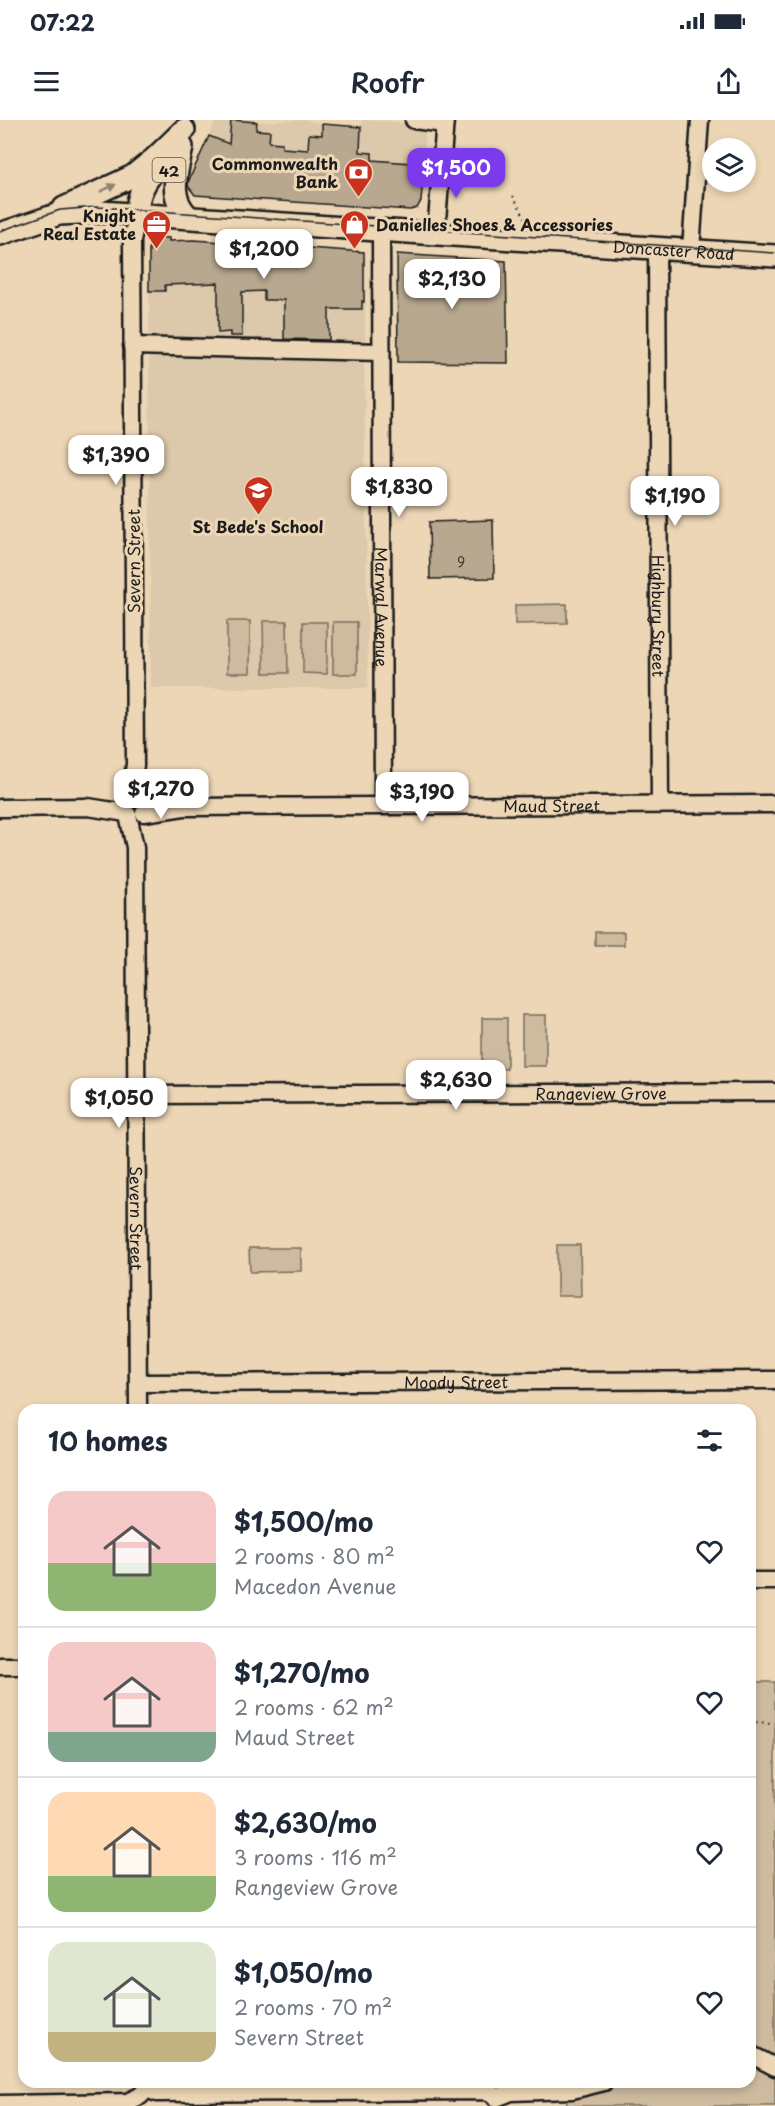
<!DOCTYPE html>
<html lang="en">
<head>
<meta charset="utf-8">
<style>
	body { margin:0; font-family:"Playpen Sans",sans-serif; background:#f2f2f3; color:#1f2937; height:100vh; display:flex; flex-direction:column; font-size:22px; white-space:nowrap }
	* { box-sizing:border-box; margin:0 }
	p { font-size:20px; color:#747a83 }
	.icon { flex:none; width:33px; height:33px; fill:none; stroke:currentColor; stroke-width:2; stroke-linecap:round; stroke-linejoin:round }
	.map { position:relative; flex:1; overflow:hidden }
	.drawer { position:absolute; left:18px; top:1284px; width:738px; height:684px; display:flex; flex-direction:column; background:#fff; border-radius:18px; box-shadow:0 3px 9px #0003 }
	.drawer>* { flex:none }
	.buttons { position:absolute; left:702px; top:18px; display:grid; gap:12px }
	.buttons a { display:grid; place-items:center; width:54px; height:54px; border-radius:50%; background:#fff; box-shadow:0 3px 9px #0003; font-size:30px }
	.price { position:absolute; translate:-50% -51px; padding:0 14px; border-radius:12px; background:#fff; color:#222; font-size:20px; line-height:39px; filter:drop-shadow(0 2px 3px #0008) }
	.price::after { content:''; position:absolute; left:50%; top:36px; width:18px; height:14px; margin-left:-9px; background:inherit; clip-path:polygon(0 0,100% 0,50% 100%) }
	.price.active { background:#7c3aed; color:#fff }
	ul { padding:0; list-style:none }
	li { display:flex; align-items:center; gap:18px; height:150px; padding:0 30px }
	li+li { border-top:2px solid #e0e1e3 }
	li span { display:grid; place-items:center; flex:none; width:168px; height:120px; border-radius:18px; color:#555 }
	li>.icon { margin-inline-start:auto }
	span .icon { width:72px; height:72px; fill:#fffc; stroke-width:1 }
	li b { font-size:26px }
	h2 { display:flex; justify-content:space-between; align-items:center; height:72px; padding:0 30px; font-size:26px }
	.status { display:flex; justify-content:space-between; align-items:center; height:42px; padding:0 30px; background:#fff; direction:ltr }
	.status svg { height:16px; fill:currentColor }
	header { display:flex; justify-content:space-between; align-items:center; height:78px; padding:0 30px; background:#fff; font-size:27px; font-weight:600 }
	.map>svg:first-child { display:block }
	.built { fill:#dcc8aa }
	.green { fill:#cebb9f; stroke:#756c5e; stroke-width:1.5 }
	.building { fill:#b8a88f; stroke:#1c1c1c; stroke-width:1.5 }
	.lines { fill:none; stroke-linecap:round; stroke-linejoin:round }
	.minor-casing { stroke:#1c1c1c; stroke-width:21 }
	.major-casing { stroke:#1c1c1c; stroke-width:26 }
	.path { stroke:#1c1c1c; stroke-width:2; stroke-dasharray:1.5 4.5; stroke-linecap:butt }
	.minor { stroke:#ecd6b5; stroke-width:16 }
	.major { stroke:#ecd6b5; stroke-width:21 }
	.tram { stroke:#1c1c1c; stroke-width:1.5 }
	.oneway { fill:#8e8270 }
	.labels { text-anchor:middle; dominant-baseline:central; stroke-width:6; stroke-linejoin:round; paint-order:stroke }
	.number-label { font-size:14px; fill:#433f39 }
	.shield { fill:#ecd6b5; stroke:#5a544a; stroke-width:1.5 }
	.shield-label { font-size:15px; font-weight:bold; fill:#1c1c1c }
	.poi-label { font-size:16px; font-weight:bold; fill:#1c1c1c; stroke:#ecd6b5; text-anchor:end }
	.street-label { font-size:16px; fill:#1c1c1c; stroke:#ecd6b5 }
</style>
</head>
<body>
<div class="status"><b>07:22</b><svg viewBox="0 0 49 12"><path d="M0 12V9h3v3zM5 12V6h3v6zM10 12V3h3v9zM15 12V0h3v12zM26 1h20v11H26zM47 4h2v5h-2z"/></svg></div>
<header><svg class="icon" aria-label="menu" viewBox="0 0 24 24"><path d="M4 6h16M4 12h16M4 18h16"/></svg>Roofr<svg class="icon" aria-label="share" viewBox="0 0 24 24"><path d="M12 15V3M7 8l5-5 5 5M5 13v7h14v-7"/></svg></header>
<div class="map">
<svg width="775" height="1986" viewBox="0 0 775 1986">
	<rect width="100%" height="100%" fill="#ecd6b5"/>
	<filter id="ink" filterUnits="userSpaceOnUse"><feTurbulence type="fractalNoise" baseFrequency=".0167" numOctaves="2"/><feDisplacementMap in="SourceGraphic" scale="12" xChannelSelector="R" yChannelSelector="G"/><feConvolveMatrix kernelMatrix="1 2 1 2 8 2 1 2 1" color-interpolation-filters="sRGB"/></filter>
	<g filter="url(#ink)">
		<path class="built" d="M216,0L257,2L307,0L322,4L361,7L362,0L426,4L421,81L417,88L410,90L193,75L188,61Z
			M149,117L169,118V121L193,120L365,132V221L218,219L206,224L149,222Z
			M149,229L364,236L368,568H151Z"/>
		<path class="green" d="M567,484V503L515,504V485Z
			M227,501H250V553H227Z
			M263,501H287L288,553H264Z
			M303,502H327V554L303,553Z
			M333,502H357V554H333Z
			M595,812H624V825H595Z
			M522,895H546V946H522Z
			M482,898H507V949H482Z
			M557,1125H580L581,1176H557Z
			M249,1128H301V1151L250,1152Z
			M750,1562H775V1986H567L566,1962H750Z"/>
		<path class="building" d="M231,0L257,2L256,10L270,11L269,22L282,23V28L308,30L309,14L322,15V4L361,7L360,32L372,33V40L424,44L421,81L417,88L410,90L195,75L188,66L189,60L209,16L229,24Z
			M149,117L169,118V121L194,120L364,132V182L362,181V189H329V220L284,219V180H264V171L242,172V216H230V212L218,213V163L165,165V171H149Z
			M397,134L506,141L508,243L398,242Z
			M493,400L494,458L430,459L429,402Z"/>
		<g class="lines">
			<defs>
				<g id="minor">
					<path d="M414,0L444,4"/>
					<path id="s1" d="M381,111L383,685"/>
					<path d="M436,114L445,0"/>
					<path id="s2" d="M657,128L660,684"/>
					<path d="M691,130L700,0"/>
					<path d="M132,226L381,232"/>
					<path d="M129,676L135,645L132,121L137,94"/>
					<path d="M144,679L171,684"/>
					<path d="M0,688L88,687L126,693"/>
					<path id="s3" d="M144,693L184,687L775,684"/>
					<path id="s4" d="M128,695L135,727L138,1290"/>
					<path id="s5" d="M137,975L775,972"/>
					<path id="s6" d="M138,1263L775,1260"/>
					<path d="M750,1461H775"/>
					<path d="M0,1546H24"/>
					<path d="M750,1934L775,1947"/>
					<path d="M496,1978L511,1972L572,1970L604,1962"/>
					<path d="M0,1984L127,1982L140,1976L147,1969L157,1973L484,1971L492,1973L496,1978"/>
				</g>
				<g id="major">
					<path d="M182,27C177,53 167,77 189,97"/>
					<path d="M64,88L133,56L154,39L184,10"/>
					<path d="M137,94C137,73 146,60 159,44"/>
					<path id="s7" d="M0,114L59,94L100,92L775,136"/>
				</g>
			</defs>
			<use href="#minor" class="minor-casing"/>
			<use href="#major" class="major-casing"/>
			<path class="path" d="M513,76L526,99
				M307,125V128
				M750,1602L775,1603"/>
			<use href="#minor" class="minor"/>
			<use href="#major" class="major"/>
			<path class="tram" d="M0,111L60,90L97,87L775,133"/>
		</g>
		<defs><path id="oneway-solid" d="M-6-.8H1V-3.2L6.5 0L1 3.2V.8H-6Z" transform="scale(1.5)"/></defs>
		<use class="oneway" href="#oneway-solid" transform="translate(108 68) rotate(-25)"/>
	</g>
	<defs>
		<symbol id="bank-pin" viewBox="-11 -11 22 30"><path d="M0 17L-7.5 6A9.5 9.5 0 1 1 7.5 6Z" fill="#c8321e" stroke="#ecd6b5"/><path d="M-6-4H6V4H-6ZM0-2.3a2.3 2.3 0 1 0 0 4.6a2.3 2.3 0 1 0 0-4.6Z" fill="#fff"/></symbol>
		<symbol id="office-pin" viewBox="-11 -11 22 30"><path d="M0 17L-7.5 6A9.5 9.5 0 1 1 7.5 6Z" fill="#c8321e" stroke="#ecd6b5"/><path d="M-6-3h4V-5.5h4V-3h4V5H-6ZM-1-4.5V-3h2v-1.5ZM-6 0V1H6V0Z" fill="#fff"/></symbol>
		<symbol id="shop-pin" viewBox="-11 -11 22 30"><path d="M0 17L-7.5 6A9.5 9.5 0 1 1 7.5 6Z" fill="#c8321e" stroke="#ecd6b5"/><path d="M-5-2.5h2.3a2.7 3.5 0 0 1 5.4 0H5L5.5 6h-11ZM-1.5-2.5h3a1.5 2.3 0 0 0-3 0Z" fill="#fff"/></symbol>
		<symbol id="school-pin" viewBox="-11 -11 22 30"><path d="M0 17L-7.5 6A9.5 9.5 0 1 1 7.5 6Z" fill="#c8321e" stroke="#ecd6b5"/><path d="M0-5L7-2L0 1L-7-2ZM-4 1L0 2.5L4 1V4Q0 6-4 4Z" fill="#fff"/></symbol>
	</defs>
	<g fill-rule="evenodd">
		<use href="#bank-pin" x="342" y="36" width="33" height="45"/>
		<use href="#office-pin" x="140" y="88" width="33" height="45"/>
		<use href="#shop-pin" x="338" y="88" width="33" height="45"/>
		<use href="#school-pin" x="242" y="354" width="33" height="45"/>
	</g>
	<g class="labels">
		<g class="number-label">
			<text x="461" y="441">9</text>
		</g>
		<rect class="shield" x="152.5" y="38" width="33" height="24" rx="4.5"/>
		<g class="shield-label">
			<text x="169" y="50">42</text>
		</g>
		<g class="poi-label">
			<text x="338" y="43">Commonwealth<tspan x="338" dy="18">Bank</tspan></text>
			<text x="136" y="95">Knight<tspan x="136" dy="18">Real Estate</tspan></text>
			<text x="376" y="104" text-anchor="start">Danielles Shoes &amp; Accessories</text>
			<text x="258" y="406" text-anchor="middle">St Bede's School</text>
		</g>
		<g class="street-label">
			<text stroke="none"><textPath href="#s7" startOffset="678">Doncaster Road</textPath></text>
			<text transform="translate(133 441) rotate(-90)">Severn Street</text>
			<text stroke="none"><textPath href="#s1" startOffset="376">Marwal Avenue</textPath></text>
			<text stroke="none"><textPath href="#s2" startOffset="368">Highbury Street</textPath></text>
			<text stroke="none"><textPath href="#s3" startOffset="408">Maud Street</textPath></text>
			<text stroke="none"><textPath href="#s5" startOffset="464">Rangeview Grove</textPath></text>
			<text stroke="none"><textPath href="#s4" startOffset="404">Severn Street</textPath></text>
			<text stroke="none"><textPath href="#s6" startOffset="318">Moody Street</textPath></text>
		</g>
	</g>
</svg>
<div class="buttons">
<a><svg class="icon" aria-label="layers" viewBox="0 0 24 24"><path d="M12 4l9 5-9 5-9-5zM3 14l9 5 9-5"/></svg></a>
</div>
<b class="price active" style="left:456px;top:79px">$1,500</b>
<b class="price" style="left:264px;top:160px">$1,200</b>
<b class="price" style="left:452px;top:190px">$2,130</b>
<b class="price" style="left:116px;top:366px">$1,390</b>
<b class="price" style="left:399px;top:398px">$1,830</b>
<b class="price" style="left:675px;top:407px">$1,190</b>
<b class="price" style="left:161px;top:700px">$1,270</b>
<b class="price" style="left:422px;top:703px">$3,190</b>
<b class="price" style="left:456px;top:991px">$2,630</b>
<b class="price" style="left:119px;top:1009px">$1,050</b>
<section class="drawer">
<h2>10 homes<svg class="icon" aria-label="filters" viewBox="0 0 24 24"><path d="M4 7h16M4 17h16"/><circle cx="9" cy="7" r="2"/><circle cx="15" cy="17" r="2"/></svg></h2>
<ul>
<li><span style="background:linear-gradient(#f6c9c9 60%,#8fb573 0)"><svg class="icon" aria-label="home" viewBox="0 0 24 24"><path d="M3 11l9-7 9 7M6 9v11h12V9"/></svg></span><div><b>$1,500/mo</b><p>2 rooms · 80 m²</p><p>Macedon Avenue</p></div><svg class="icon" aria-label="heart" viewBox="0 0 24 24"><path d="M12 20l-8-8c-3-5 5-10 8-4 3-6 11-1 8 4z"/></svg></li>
<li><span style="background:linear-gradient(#f6c9c9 75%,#7fa58c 0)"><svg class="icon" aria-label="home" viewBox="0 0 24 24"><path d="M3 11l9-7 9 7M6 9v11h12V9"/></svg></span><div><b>$1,270/mo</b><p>2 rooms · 62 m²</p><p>Maud Street</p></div><svg class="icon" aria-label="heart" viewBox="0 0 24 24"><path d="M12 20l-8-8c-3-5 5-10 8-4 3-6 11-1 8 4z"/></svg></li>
<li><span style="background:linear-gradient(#ffd9b3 70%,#8fb573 0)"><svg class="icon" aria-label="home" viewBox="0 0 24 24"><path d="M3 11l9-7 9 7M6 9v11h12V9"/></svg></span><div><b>$2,630/mo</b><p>3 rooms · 116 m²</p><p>Rangeview Grove</p></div><svg class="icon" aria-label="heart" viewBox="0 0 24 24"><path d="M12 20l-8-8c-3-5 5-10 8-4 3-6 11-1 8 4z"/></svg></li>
<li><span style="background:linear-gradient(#dfe7d0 75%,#c2b280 0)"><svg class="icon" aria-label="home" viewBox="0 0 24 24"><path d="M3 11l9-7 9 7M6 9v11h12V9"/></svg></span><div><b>$1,050/mo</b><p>2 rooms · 70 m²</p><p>Severn Street</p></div><svg class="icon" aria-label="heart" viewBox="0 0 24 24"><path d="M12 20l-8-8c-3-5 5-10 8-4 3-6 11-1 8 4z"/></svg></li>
</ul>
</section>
</div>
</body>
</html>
